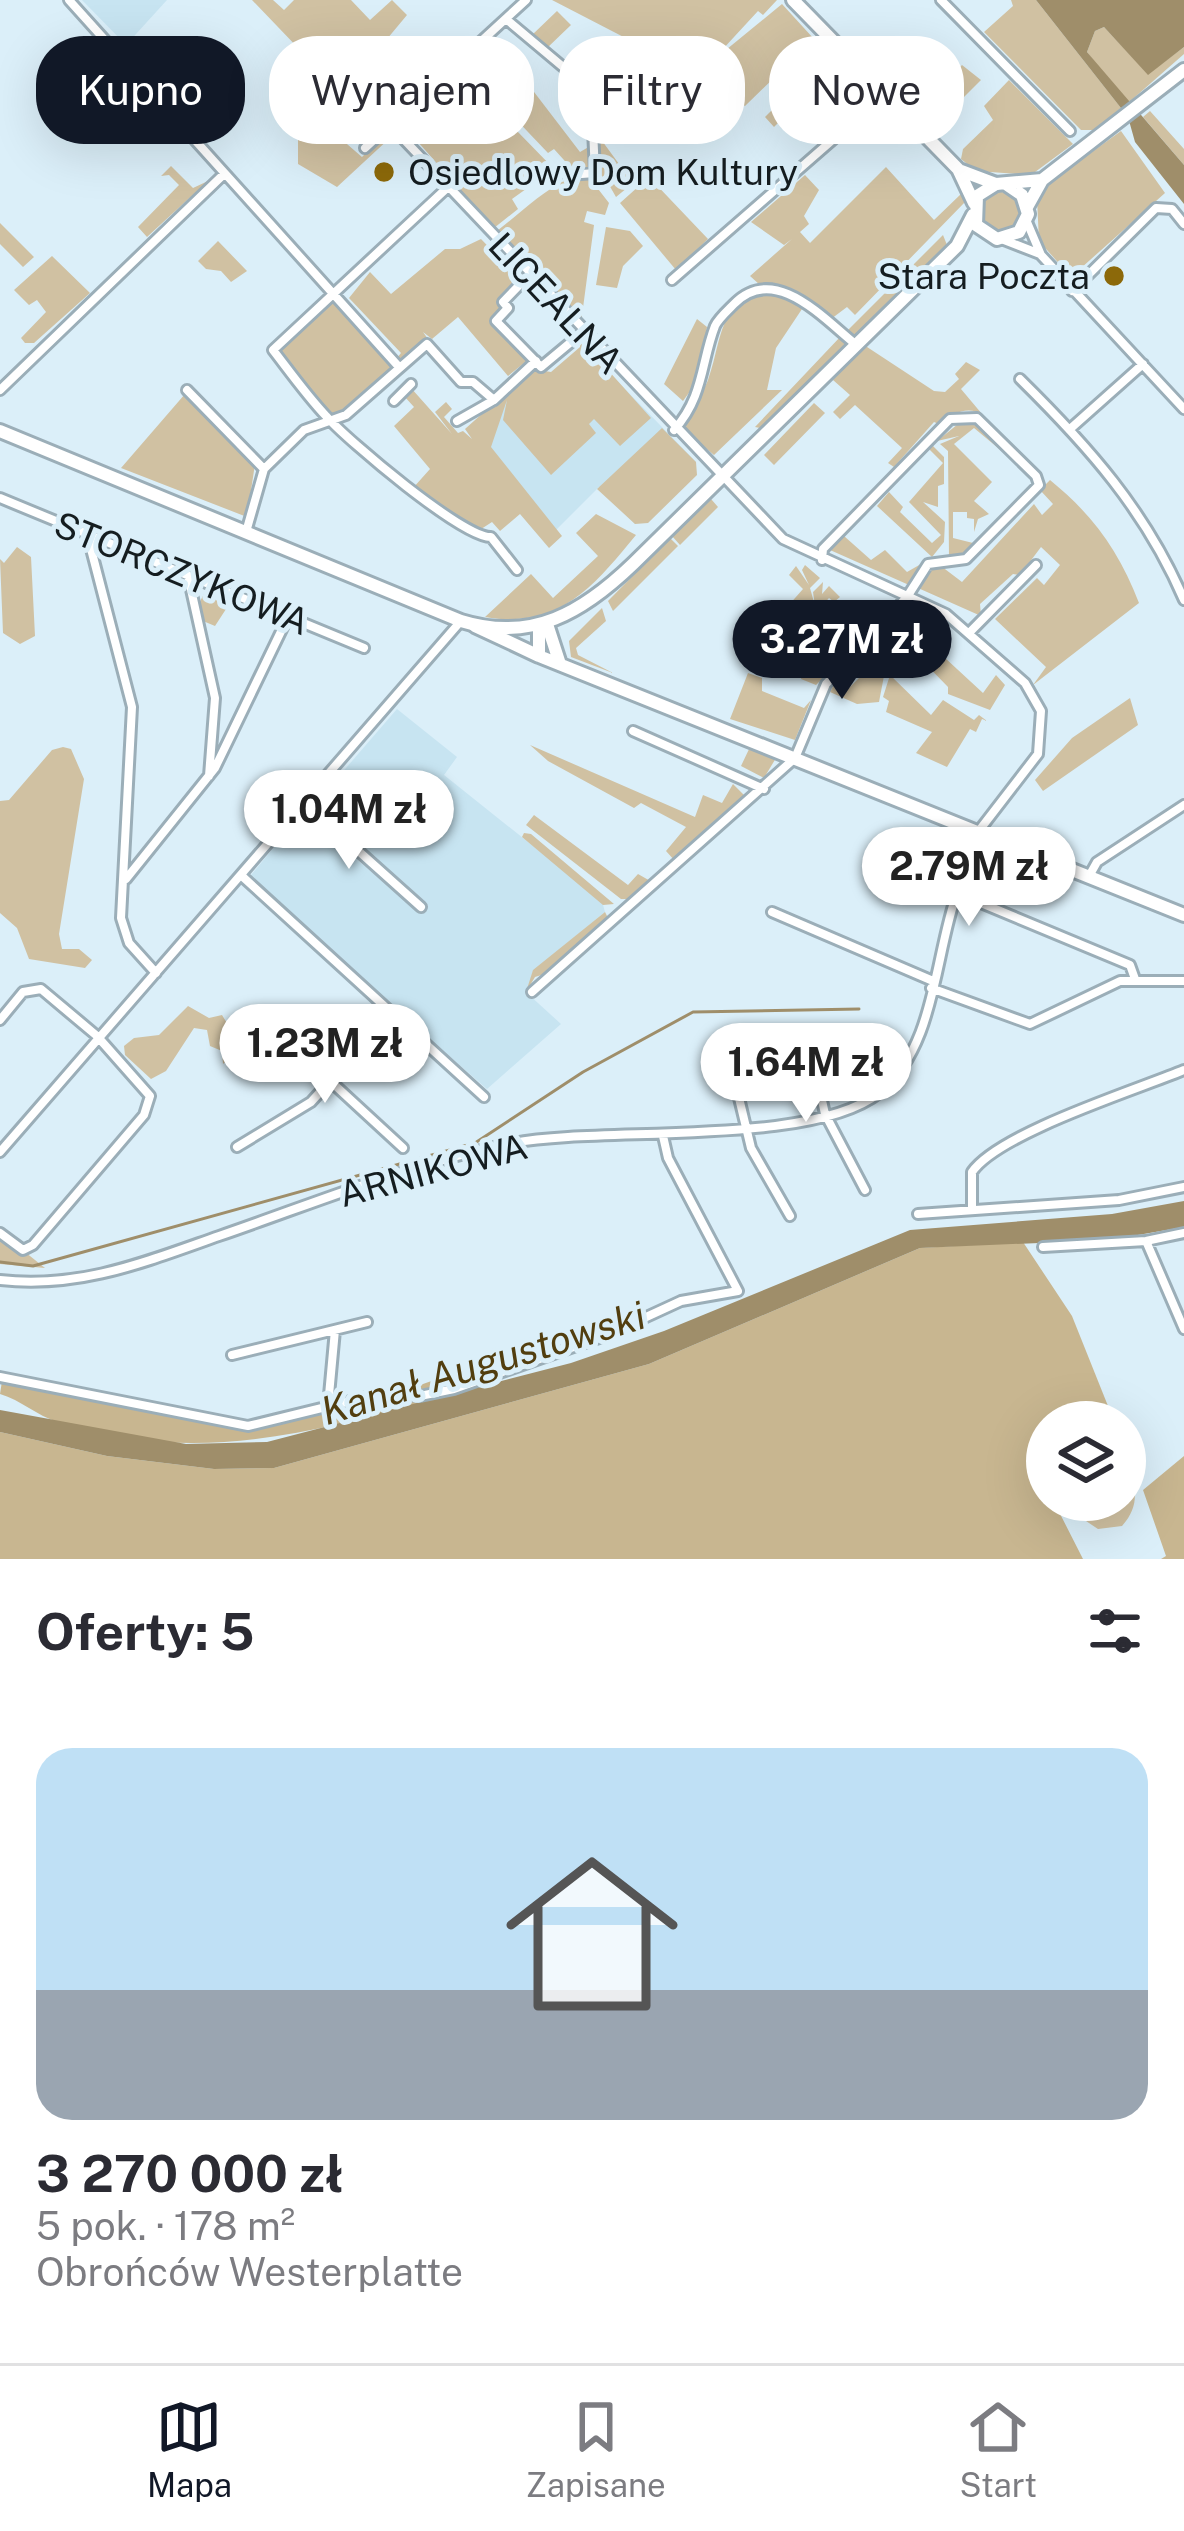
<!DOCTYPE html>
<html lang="pl">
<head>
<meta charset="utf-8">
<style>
	body { margin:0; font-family:"Public Sans",sans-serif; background:#f7f7f7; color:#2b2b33; height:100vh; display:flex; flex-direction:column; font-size:45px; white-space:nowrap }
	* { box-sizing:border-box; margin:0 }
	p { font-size:39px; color:#7c7c81 }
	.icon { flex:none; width:66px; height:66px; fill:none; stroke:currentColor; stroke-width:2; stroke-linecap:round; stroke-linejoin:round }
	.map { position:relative; height:1559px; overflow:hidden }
	.details { display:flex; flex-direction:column; background:#fff; flex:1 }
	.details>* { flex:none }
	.top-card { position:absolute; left:36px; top:36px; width:1113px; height:108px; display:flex; gap:24px }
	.buttons { position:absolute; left:1026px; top:1401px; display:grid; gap:24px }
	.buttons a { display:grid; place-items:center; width:120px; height:120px; border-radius:50%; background:#fff; box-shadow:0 12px 48px #0002; font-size:60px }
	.price { position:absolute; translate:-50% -102px; padding:0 27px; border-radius:42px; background:#fff; color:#222; font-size:39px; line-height:78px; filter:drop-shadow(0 3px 6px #0008) }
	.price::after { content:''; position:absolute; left:50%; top:72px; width:36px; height:27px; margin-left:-18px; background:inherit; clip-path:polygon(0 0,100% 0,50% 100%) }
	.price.active { background:#111827; color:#fff }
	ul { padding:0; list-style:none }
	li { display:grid; align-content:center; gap:24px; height:636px; padding:0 36px }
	li span { display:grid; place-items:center; height:372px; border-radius:36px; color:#555 }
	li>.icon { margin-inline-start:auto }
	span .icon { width:216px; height:216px; fill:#fffc; stroke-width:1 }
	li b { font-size:51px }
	h2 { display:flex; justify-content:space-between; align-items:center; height:144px; padding:0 36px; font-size:51px }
	.tag { padding:0 42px; border-radius:48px; background:#fff; box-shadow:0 12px 48px #0002; font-size:42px; line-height:108px }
	.tag.active { background:#111827; color:#fff }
	.tabs { display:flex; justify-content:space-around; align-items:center; height:168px; border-top:3px solid #e1e1e2; background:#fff; font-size:33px; color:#7c7c81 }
	.tabs a { display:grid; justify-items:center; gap:6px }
	.tabs .active { color:#111827 }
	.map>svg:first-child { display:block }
	.built { fill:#c7e4f1 }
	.green { fill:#d0c1a2 }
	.forest { fill:#c8b690 }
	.water { fill:#9f8e6a }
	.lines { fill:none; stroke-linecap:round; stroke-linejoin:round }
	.stream { stroke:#9f8e6a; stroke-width:3 }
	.street-casing { stroke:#9baeb8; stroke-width:14 }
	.secondary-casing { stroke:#9baeb8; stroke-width:18 }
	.primary-casing { stroke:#9baeb8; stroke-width:18 }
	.street { stroke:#fff; stroke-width:8 }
	.secondary { stroke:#fff; stroke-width:12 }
	.primary { stroke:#fff; stroke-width:12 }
	.poi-dot { fill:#8c690a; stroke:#dbeff9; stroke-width:4.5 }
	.labels { text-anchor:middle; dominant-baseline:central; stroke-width:10; stroke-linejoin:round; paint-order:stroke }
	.poi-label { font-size:36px; fill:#151d20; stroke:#dbeff9; text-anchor:start }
	.street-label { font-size:36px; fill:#151d20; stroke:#dbeff9 }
	.water-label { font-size:39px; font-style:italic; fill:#523e0f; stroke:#dbeff9 }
</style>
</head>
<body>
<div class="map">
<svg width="1184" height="1559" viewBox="0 0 1184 1559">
	<rect width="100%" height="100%" fill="#dbeff9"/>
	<path class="built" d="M82,0H167L126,45Z
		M588,351L696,462L635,524L599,487L556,530L467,430L534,370L552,385Z
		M397,709L457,757L444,775L602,901L605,912L533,971L527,993L561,1024L487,1089L247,880L302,813L420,913L428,906L314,805Z"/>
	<path class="green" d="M252,0H273L284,10L294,0H351L370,20L392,0L407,15L377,51L381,67L348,51L369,67L335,97L356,121L340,138L362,157L380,139L391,137L337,187L298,164V123L332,91L337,61L324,75Z
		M552,0H777L763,15L758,11L710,63L782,4L814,39L745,106L715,85L706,67L697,75Z
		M1011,0H1036L1121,108L1094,130H1081L984,32L1013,6Z
		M557,11L571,25L546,49L532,35Z
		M1104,27L1148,74L1184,47V54L1127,104L1087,52L1095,31Z
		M842,65L871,94L868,101L820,130L781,128Z
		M962,65L981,80L935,126L917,109Z
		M471,71L474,79L409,137L403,135Z
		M1009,80L1073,144L1031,175L976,171L961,159L963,149L993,120L984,106Z
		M567,83L592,100L597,94L613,106L587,128L570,107L572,102L558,92Z
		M796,86L806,95L774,127L765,117Z
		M531,88L580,152L592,145L588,170L568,175L573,170L554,149L548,153L506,109Z
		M477,90L554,169L512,199L518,209L494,228L418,142Z
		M1150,111L1184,149V165L1143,117Z
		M1121,131L1165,193L1071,277L1039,241L1037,199L1049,183Z
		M597,134L633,183L616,197L604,176L599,179Z
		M171,166L193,188L208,181L147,237L138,227L179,185L169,175L161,176Z
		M886,167L934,220L962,193L965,202L855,315L847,307L831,319L786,289L760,285L750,276L792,239L784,245L751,222L805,175L819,190L804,216L809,224L800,232L810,243Z
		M578,175L588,176L609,203L605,215L587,211L584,222L594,225L581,323L497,231C520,213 543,191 566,180L567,185Z
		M649,177L708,239L676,270L620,203Z
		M981 212a20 20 0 1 1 40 0a20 20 0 1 1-40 0Z
		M0,223L34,257L23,267L0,244Z
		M606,227L630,231L643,246L623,266L617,288L596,285Z
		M943,235L947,245L853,337L846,332Z
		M481,239L520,279L491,321L529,359L508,376L458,317L432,339L423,332L428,339L403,360L397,358L401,353L349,298L370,272L391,294L445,249H460Z
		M218,241L247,271L231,282L221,271L206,269L198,261Z
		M52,256L90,293L34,343H25L21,338L46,312L37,300L29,305L14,290Z
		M767,291L804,306L776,348L767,390H782L714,455L685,431C686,409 700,400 708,380C722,343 717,300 767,291Z
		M332,300L395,369L346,415L328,419L277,346Z
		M697,319L707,327L699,379L683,401L664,384Z
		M841,336L845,345L760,428L755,427Z
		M580,339L651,418L620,446L594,419L589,424L596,433L551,475L503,420L507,400L491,447L562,536L549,548L520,514L500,531L492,522L475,533L413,488L430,469L394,426L414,407L404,396L411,388L452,434L435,412L446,402L452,409L444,417L458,433L463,431L472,439L465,429L532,369L551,372L580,347Z
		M864,345L934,391L945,392L959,379L955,374L966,362L980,370L961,389L982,414C967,406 952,413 941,425L934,422L894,467L888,463L902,448L855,405L840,419L833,412L850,395L833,380Z
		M185,394L255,464L247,517L121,468Z
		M814,403L825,413L774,465L764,455Z
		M963,420L980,424L1026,471L974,428L954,444L992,482L974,501L989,514L978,519L974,532V519L967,518V512H953V538L977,544L969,553L949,556L948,451L940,444L959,436L937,441Z
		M662,428L696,462L697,475L648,523L635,524L597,489Z
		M933,446L944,457V484L938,486V507L923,502L945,522L944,542L932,557L877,506L889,492L903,507L900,512L932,543L941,535L909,502L943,463L929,449Z
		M1050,480C1093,515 1119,551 1139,603L1033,685L1046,667L995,619L1037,578L1044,585L1060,565L1041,547L1020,575L1013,574L980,604L981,616L918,588L937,563L962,582L1034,504L1042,515L1053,504L1040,490Z
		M711,499L718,507L680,545L672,536Z
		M596,514L636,535C594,586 559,630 485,617L531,574L553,598L598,556L576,533Z
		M844,536L871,560L885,550L907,572L921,564L909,585L830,550Z
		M670,538L678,546L613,611L608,601Z
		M17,547L31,557L35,636L20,644L3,633L0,559L4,563Z
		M805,565L820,578L810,588L815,606L813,592L823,582L822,594L829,586L840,597L834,602L829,598L822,606L860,640L846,654L810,620L780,615L803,589L789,575L796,566L809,585L802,570Z
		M204,594L228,606L215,626L203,621L198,605Z
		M907,604L939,617L905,652L897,644L907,636L892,620Z
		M602,608L606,621L576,648L578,655L613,673L571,657L569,641Z
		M938,623L944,624L931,645L983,693L996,675L1005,685L990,710L948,694V687L911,649Z
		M786,640L827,674L816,685L801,679L803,671L777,659L771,666L763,664Z
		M873,641L888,655L879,702L857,704L830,692L836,681L848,689L880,657L869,645Z
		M748,673L762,678V691L804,708L811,700L795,740L730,719Z
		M890,675L931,715L943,700L974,720L979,715L987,721L982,719L976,732L970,729L947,767L916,753L932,732L886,712L889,701L883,697Z
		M1130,698L1138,725L1043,791L1035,780L1072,738Z
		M530,745L695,817L703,795L722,803L733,784L745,796L675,861L666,851L686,827L641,803L634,808L548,761Z
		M751,745L776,758L764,778L741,766Z
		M63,747L71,749L84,779L59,934L62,949H79L92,960L85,968L29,959L17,928L0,913V801L9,800L52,750Z
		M534,815L628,885L638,874L652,882L632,899H621L526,825Z
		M524,833L531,834L614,904L603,905L522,837Z
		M605,912L609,920L551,972L535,977L526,992L533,970Z
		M188,1006L209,1018L222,1015L242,1048L223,1064L222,1051L210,1046L207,1030L194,1028L166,1071L151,1079L125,1055L124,1046L134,1038L159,1035Z
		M0,1232L45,1268L0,1264Z
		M1125,1456C1134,1484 1143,1502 1122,1526L1098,1529L1080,1517L1074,1500H1125Z"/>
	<path class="forest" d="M1023,1242L1072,1316L1108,1406L1083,1422H1047V1445L1031,1456L1047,1487V1500H1053L1083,1559H0V1432L107,1456L214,1469L274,1468L649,1364L920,1248Z
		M491,1360H506L504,1367L442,1390L431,1402C299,1434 194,1465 58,1422C37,1416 21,1400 0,1394L2,1381L246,1428L389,1396Z
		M1184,1456V1559H1161L1166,1556L1143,1490Z"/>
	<path class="water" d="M1036,0H1184V47L1148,75L1104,27L1095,31L1087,52L1184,165V204L1135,142L1128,117Z
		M1184,1201V1227L1109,1240L920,1248L649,1364L274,1468L214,1469L107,1456L0,1432V1410L186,1444L267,1442L571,1363L664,1331L910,1230L1112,1214Z"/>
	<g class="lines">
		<path class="stream" d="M0,1262L33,1266L475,1143L583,1072L693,1012L859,1009"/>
		<defs>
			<path id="street" d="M69,0L399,367
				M941,0L1070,131
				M506,19L587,87L616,104L593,129L595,173L568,175
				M614,101L653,71L663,74V83L631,110L615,108
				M393,128L783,539L946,614L1025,683L1041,711L1038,754L978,832
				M365,148L526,0
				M448,187L273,350C290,372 307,396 326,416C348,441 463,538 491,537L517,570
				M1027,222L1041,255L1184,409
				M1004,240L1040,254
				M530,274L503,302L508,308L496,321L541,367L583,332
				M672,280L884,95
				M1072,291L1156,208L1172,209L1184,224
				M1020,379C1088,446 1146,511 1184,600
				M0,390L224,174
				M187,390L264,469
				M394,401L411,384
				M457,421L494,400
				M1070,429L1143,364
				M674,430C704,397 701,362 715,326C718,319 728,310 734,304C774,263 822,317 854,343
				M0,498L364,648
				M246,532L264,469L304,430L346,415L427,344L461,382H473L494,400L536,361
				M93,536L91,549L132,707L121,918L129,943L156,973
				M188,576L215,698L209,776
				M971,631L1036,565
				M633,731L764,789
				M306,804L421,907
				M243,877L484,1097
				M1088,878L1097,862L1184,805
				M126,879L215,768L288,617
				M957,893L1130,965L1135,979
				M772,912L933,981
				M931,988L1030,1024L1120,981H1184
				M532,992L795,758L826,684L907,597L928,564L966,559L1039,485L1036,476L977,418L950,419L823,549L822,560
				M0,1020L23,992L41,989L97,1036L150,1096L144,1115L33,1245L23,1250L0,1233
				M276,1031L403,1148
				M808,1037L825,1114L865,1190
				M727,1048L751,1148L790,1216
				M237,1147L311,1102L391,1014
				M0,1152L460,622
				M972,1207V1172C999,1133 1136,1090 1184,1070
				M918,1214L1119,1200L1184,1187
				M1146,1241L1184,1329
				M1043,1247L1146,1241L1184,1233
				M0,1280C80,1289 145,1262 219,1236C315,1203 414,1162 513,1143C601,1126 811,1147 879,1093C936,1047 934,957 957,893C963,873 973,854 982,835
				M232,1355L367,1322
				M0,1377L248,1426L383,1393L420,1396L454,1389L605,1336L681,1301L738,1291L668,1158L663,1136
				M328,1406L335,1330"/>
			<path id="secondary" d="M793,0L958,169L974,203
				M959,170L996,184
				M547,624L560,664
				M475,626L539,656L1184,915
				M539,656V626"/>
			<path id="primary" d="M1006,184L1022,195L1028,214L1019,232L997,239L976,225L977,196L996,184L1042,180
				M1027,207L1042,180L1184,70
				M0,431L461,621C532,643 583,612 633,564L957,246L973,215"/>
		</defs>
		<use href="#street" class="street-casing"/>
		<use href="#secondary" class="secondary-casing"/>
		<use href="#primary" class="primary-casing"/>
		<use href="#street" class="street"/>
		<use href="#secondary" class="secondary"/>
		<use href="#primary" class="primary"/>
	</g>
	<g class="poi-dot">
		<circle cx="384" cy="172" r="12"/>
		<circle cx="1114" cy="276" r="12"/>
	</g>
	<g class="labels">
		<g class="poi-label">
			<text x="408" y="172">Osiedlowy Dom Kultury</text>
			<text x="1090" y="276" text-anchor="end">Stara Poczta</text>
		</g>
		<g class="street-label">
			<text transform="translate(556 303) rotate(47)">LICEALNA</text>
			<text transform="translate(182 573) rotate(22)">STORCZYKOWA</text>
			<text transform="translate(433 1170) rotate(-15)">ARNIKOWA</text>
		</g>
		<g class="water-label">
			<text transform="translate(483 1363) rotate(-17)">Kanał Augustowski</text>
		</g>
	</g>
</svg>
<div class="buttons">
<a><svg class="icon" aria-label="layers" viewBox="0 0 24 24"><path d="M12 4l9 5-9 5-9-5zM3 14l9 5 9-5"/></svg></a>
</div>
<b class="price active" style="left:842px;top:702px">3.27M zł</b>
<b class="price" style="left:349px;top:872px">1.04M zł</b>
<b class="price" style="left:969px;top:929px">2.79M zł</b>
<b class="price" style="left:325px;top:1106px">1.23M zł</b>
<b class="price" style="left:806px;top:1125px">1.64M zł</b>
<div class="top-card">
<a class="tag active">Kupno</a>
<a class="tag">Wynajem</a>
<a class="tag">Filtry</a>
<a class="tag">Nowe</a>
</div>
</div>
<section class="details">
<h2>Oferty: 5<svg class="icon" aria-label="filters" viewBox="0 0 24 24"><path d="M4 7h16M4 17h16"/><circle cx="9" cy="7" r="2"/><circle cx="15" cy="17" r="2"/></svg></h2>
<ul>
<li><span style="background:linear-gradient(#bfe0f5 65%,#9aa5b1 0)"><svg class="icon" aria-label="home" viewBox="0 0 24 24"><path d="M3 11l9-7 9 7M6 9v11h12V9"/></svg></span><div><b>3 270 000 zł</b><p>5 pok. · 178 m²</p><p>Obrońców Westerplatte</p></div></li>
</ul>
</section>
<nav class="tabs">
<a class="active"><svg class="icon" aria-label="map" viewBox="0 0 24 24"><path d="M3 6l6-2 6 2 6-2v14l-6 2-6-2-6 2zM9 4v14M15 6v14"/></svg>Mapa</a>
<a><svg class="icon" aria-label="saved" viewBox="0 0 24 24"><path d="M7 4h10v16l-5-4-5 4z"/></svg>Zapisane</a>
<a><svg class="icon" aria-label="home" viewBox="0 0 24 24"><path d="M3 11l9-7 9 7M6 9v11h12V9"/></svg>Start</a>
</nav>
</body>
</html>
